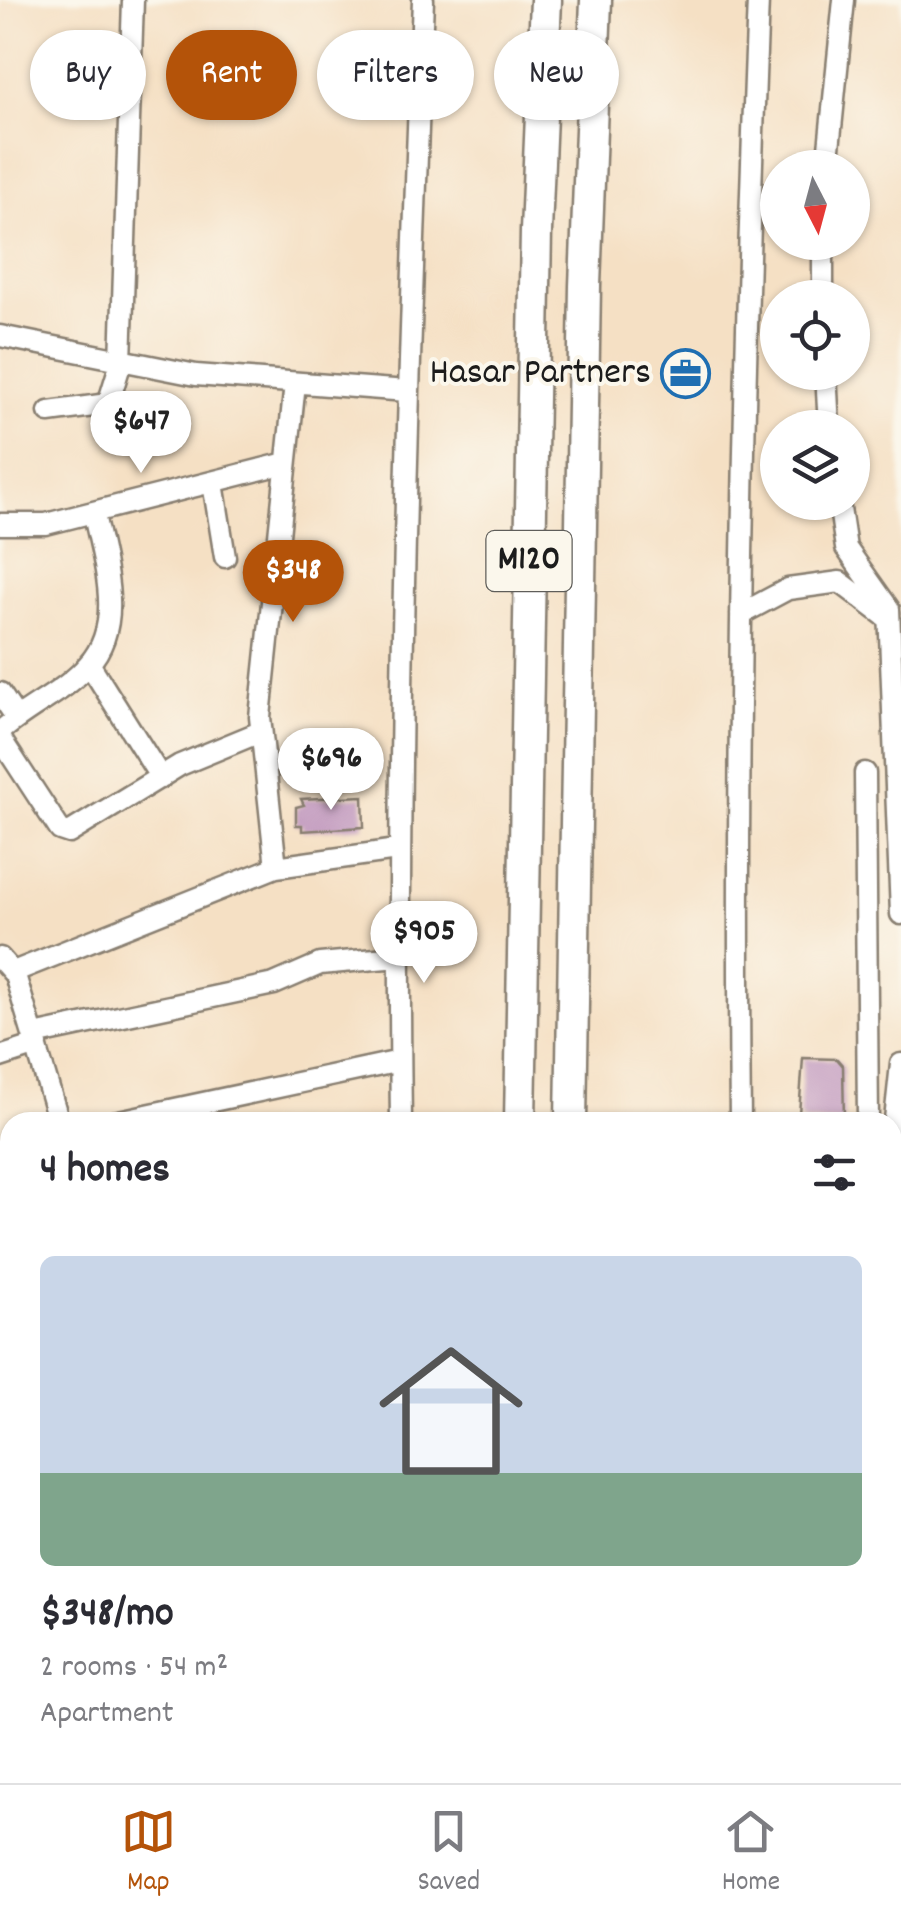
<!DOCTYPE html>
<html lang="en">
<head>
<meta charset="utf-8">
<style>
	body { margin:0; font-family:Dekko,sans-serif; background:#f7f7f7; color:#2b2b33; height:100vh; display:flex; flex-direction:column; font-size:38px; white-space:nowrap }
	* { box-sizing:border-box; margin:0 }
	p { font-size:32px; color:#7c7c81 }
	.icon { flex:none; width:55px; height:55px; fill:none; stroke:currentColor; stroke-width:2; stroke-linecap:round; stroke-linejoin:round }
	.map { position:relative; flex:1; overflow:hidden }
	.side { position:absolute; left:0px; top:1112px; width:902px; height:672px; display:flex; flex-direction:column; background:#fff; border-radius:30px 30px 0 0; box-shadow:0 2px 8px #0004 }
	.side>* { flex:none }
	.guide { position:absolute; left:30px; top:30px; width:842px; height:90px; display:flex; gap:20px }
	.needle { width:65px; rotate:174deg }
	.controls { position:absolute; left:760px; top:150px; display:grid; gap:20px }
	.controls a { display:grid; place-items:center; width:110px; height:110px; border-radius:50%; background:#fff; box-shadow:0 2px 8px #0004; font-size:50px }
	.price { position:absolute; translate:-50% -85px; padding:0 22px; border-radius:35px; background:#fff; color:#222; font-size:32px; line-height:65px; filter:drop-shadow(0 2px 5px #0008) }
	.price::after { content:''; position:absolute; left:50%; top:60px; width:30px; height:22px; margin-left:-15px; background:inherit; clip-path:polygon(0 0,100% 0,50% 100%) }
	.price.current { background:#b45309; color:#fff }
	ul { padding:0; list-style:none }
	li { display:grid; align-content:center; gap:20px; height:530px; padding:0 40px }
	li span { display:grid; place-items:center; height:310px; border-radius:15px; color:#555 }
	li>.icon { margin-inline-start:auto }
	span .icon { width:180px; height:180px; fill:#fffc; stroke-width:1 }
	li b { font-size:42px }
	h2 { display:flex; justify-content:space-between; align-items:center; height:120px; padding:0 40px; font-size:42px }
	.chip { padding:0 35px; border-radius:45px; background:#fff; box-shadow:0 2px 8px #0004; font-size:35px; line-height:90px }
	.chip.current { background:#b45309; color:#fff }
	.dock { display:flex; justify-content:space-around; align-items:center; height:140px; border-top:2px solid #e1e1e2; background:#fff; font-size:28px; color:#7c7c81 }
	.dock a { display:grid; justify-items:center; gap:5px }
	.dock .current { color:#b45309 }
	.map>svg:first-child { display:block }
	.building { fill:#c096bd }
	.lines { fill:none; stroke-linecap:round; stroke-linejoin:round }
	.minor-casing { stroke:#887e70; stroke-width:25 }
	.highway-casing { stroke:#887e70; stroke-width:35 }
	.minor { stroke:#fff; stroke-width:20 }
	.highway { stroke:#fff; stroke-width:30 }
	.labels { text-anchor:middle; dominant-baseline:central; stroke-width:8; stroke-linejoin:round; paint-order:stroke }
	.shield { fill:#fbf7ec; stroke:#5f5e5a; stroke-width:2.5 }
	.shield-label { font-size:35px; font-weight:bold; fill:#1c1c1c }
	.poi-label { font-size:38px; fill:#1c1c1c; stroke:#fbf7ec; text-anchor:end }
</style>
</head>
<body>
<div class="map">
<svg width="901" height="1783" viewBox="0 0 901 1783">
	<rect width="100%" height="100%" fill="#fbf7ec"/>
	<filter id="ink" filterUnits="userSpaceOnUse"><feTurbulence type="fractalNoise" baseFrequency=".01" numOctaves="2"/><feDisplacementMap in="SourceGraphic" scale="20" xChannelSelector="R" yChannelSelector="G"/><feConvolveMatrix kernelMatrix="1 2 1 2 8 2 1 2 1" color-interpolation-filters="sRGB"/></filter>
	<filter id="wash" filterUnits="userSpaceOnUse"><feTurbulence type="fractalNoise" baseFrequency=".0048" numOctaves="4" result="noise"/><feDisplacementMap in="SourceGraphic" scale="40" xChannelSelector="R" yChannelSelector="G"/><feGaussianBlur stdDeviation="2.25" result="paint"/><feColorMatrix in="noise" values="0 0 0 0 0 0 0 0 0 0 0 0 0 0 0 0 0 1.4 0 .05"/><feComposite in="paint" operator="in"/></filter>
	<g filter="url(#wash)">
		<rect width="100%" height="100%" fill="#f5e0c4"/>
		<g id="blocks">
			<path class="building" d="M363,796L364,827L302,831V825H296V807L304,805L301,799Z
				M803,1058L837,1059L843,1066L844,1122H803L799,1114Z"/>
		</g>
	</g>
	<g filter="url(#ink)">
		<use href="#blocks" fill-opacity="0" stroke="#887e70" stroke-width="2.5"/>
		<g class="lines">
			<defs>
				<path id="minor" d="M827,168L844,0
					M823,242V298
					M0,336L196,375L407,391
					M826,372L829,428
					M49,412L108,404L121,362L133,0
					M213,483L225,557
					M839,502L846,548L889,609L901,914
					M0,524H46L286,463
					M741,614L788,589L840,582L889,619
					M90,665L161,778
					M0,693L16,717
					M0,732C26,708 65,692 88,665C126,624 103,561 94,514
					M0,738L60,830L69,833L180,765L260,732
					M865,773L868,1122
					M276,867L260,717L295,383
					M0,958L15,975L59,1122
					M13,972L276,867L397,850
					M34,1035L274,984L320,964L398,957
					M0,1057L37,1045
					M114,1122L400,1061
					M401,1122C396,748 408,374 423,0
					M740,1122C736,748 743,374 758,0
					M892,1147L901,1064
					M892,1257L901,1258
					M0,1340L10,1322
					M0,1477L10,1478
					M892,1557L901,1556
					M0,1712H10
					M0,1744H10
					M168,1775V1783
					M277,1775L278,1783
					M391,1775L392,1783
					M419,1775L420,1783
					M760,1775L761,1783
					M875,1775L876,1783"/>
				<path id="highway" d="M520,1122L536,231L546,0
					M571,1122L585,286L596,0
					M509,1783V1775
					M559,1783V1775"/>
			</defs>
			<use href="#minor" class="minor-casing"/>
			<use href="#highway" class="highway-casing"/>
			<use href="#minor" class="minor"/>
			<use href="#highway" class="highway"/>
		</g>
	</g>
	<defs>
		<symbol id="office-ring" viewBox="-11 -11 22 22"><circle r="9.5" fill="#fbf7ec" stroke="#1f6fb2" stroke-width="1.5"/><path d="M-6-3h4V-5.5h4V-3h4V5H-6ZM-1-4.5V-3h2v-1.5ZM-6 0V1H6V0Z" fill="#1f6fb2"/></symbol>
	</defs>
	<g fill-rule="evenodd">
		<use href="#office-ring" x="658" y="346" width="55" height="55"/>
	</g>
	<g class="labels">
		<rect class="shield" x="486.5" y="531" width="85" height="60" rx="8"/>
		<g class="shield-label">
			<text x="529" y="561">M120</text>
		</g>
		<g class="poi-label">
			<text x="651" y="374">Hasar Partners</text>
		</g>
	</g>
</svg>
<div class="controls">
<a><svg class="needle" viewBox="-14 -14 28 28"><path d="M0-13l5 13h-10z" fill="#e53935"/><path d="M0 13l5-13h-10z" fill="#7c7c81"/></svg></a>
<a><svg class="icon" aria-label="locate" viewBox="0 0 24 24"><circle cx="12" cy="12" r="6"/><path d="M12 2v4M12 18v4M2 12h4M18 12h4"/></svg></a>
<a><svg class="icon" aria-label="layers" viewBox="0 0 24 24"><path d="M12 4l9 5-9 5-9-5zM3 14l9 5 9-5"/></svg></a>
</div>
<b class="price" style="left:141px;top:476px">$647</b>
<b class="price current" style="left:293px;top:625px">$348</b>
<b class="price" style="left:331px;top:813px">$696</b>
<b class="price" style="left:424px;top:986px">$905</b>
<div class="guide">
<a class="chip">Buy</a>
<a class="chip current">Rent</a>
<a class="chip">Filters</a>
<a class="chip">New</a>
</div>
<section class="side">
<h2>4 homes<svg class="icon" aria-label="filters" viewBox="0 0 24 24"><path d="M4 7h16M4 17h16"/><circle cx="9" cy="7" r="2"/><circle cx="15" cy="17" r="2"/></svg></h2>
<ul>
<li><span style="background:linear-gradient(#c9d6e8 70%,#7fa58c 0)"><svg class="icon" aria-label="home" viewBox="0 0 24 24"><path d="M3 11l9-7 9 7M6 9v11h12V9"/></svg></span><div><b>$348/mo</b><p>2 rooms · 54 m²</p><p>Apartment</p></div></li>
</ul>
</section>
</div>
<nav class="dock">
<a class="current"><svg class="icon" aria-label="map" viewBox="0 0 24 24"><path d="M3 6l6-2 6 2 6-2v14l-6 2-6-2-6 2zM9 4v14M15 6v14"/></svg>Map</a>
<a><svg class="icon" aria-label="saved" viewBox="0 0 24 24"><path d="M7 4h10v16l-5-4-5 4z"/></svg>Saved</a>
<a><svg class="icon" aria-label="home" viewBox="0 0 24 24"><path d="M3 11l9-7 9 7M6 9v11h12V9"/></svg>Home</a>
</nav>
</body>
</html>
